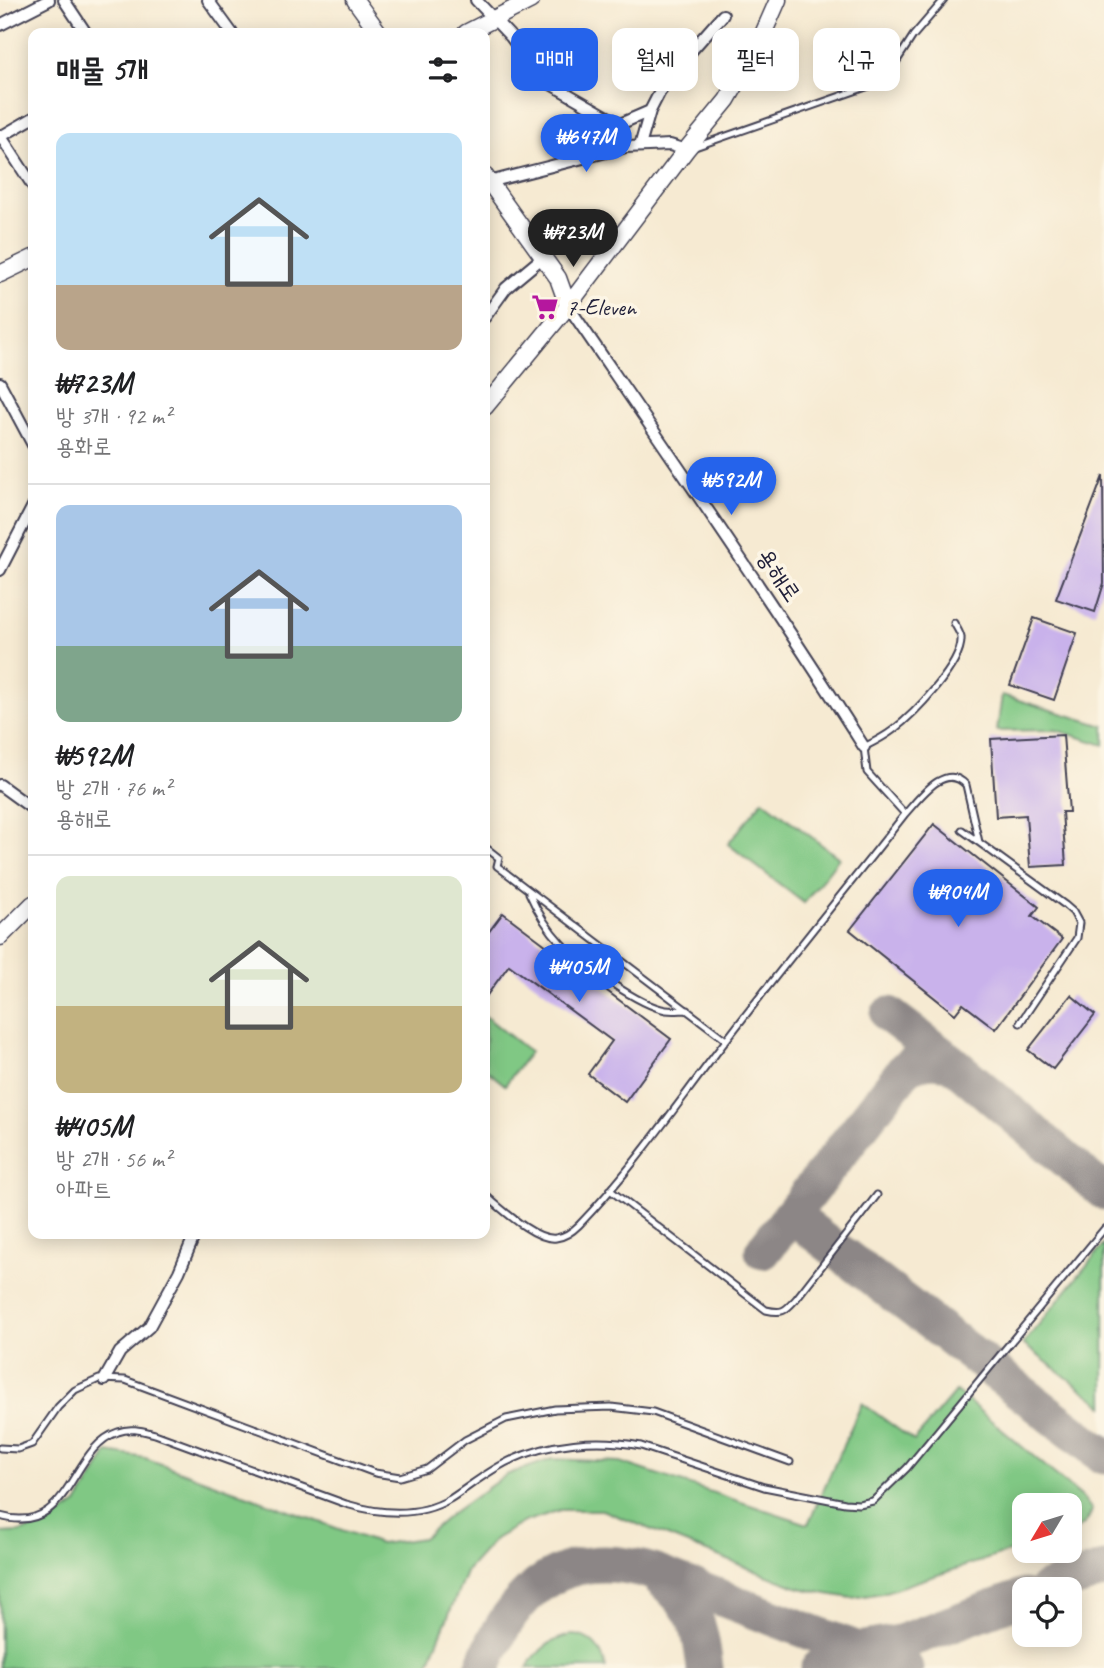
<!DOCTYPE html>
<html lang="ko">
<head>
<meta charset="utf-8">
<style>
	body { margin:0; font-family:Caveat,"Poor Story",sans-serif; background:#f6f6f6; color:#202124; height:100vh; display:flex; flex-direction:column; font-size:26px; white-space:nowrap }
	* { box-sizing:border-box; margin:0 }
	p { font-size:23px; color:#757577 }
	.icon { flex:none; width:38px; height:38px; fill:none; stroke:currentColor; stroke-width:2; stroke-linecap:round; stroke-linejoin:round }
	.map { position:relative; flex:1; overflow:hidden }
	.sheet { position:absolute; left:28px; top:28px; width:462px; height:1211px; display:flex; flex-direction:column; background:#fff; border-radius:14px; box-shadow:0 4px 18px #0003 }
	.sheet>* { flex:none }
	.banner { position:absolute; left:511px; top:28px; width:486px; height:63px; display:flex; gap:14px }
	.needle { width:46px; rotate:232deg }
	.buttons { position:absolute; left:1012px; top:1493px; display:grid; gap:14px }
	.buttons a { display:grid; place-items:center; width:70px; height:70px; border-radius:14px; background:#fff; box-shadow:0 4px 18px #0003; font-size:35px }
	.price { position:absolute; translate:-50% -60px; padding:0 16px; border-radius:24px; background:#2563eb; color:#fff; font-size:23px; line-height:46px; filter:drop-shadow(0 2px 4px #0008) }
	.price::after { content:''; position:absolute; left:50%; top:42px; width:21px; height:16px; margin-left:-10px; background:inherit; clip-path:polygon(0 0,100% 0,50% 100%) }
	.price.active { background:#222; color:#fff }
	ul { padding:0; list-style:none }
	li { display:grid; align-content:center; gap:14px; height:371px; padding:0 28px }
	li+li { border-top:2px solid #e0e0e0 }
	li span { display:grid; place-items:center; height:217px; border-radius:14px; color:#555 }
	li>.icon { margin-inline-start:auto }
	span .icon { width:126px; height:126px; fill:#fffc; stroke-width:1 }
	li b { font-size:30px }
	h2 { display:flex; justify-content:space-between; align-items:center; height:84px; padding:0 28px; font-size:30px }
	.pill { padding:0 24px; border-radius:14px; background:#fff; box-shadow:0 4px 18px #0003; font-size:24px; line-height:63px }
	.pill.active { background:#2563eb; color:#fff }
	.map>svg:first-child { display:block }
	.green { fill:#80c884; stroke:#517560; stroke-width:2 }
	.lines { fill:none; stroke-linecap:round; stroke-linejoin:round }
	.taxiway { stroke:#8c8686; stroke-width:37 }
	.building { fill:#c9b2eb }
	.lane-casing { stroke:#424052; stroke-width:9 }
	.street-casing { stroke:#424052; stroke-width:14 }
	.secondary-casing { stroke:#424052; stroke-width:19 }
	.lane { stroke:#fff; stroke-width:5 }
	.street { stroke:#fff; stroke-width:10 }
	.secondary { stroke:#fff; stroke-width:16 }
	.labels { text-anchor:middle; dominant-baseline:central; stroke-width:7; stroke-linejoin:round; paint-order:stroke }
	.poi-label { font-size:24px; fill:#22223b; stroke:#fcf5e5; text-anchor:start }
	.street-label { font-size:24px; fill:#22223b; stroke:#fcf5e5 }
</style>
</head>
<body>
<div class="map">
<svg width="1104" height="1668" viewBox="0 0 1104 1668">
	<rect width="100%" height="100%" fill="#fcf5e5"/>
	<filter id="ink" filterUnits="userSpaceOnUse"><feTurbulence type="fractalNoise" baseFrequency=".0143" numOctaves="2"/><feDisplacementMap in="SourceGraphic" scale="14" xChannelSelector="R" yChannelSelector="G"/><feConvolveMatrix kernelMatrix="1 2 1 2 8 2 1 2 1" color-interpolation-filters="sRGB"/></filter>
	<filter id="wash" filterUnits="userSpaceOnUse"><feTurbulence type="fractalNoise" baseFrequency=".00686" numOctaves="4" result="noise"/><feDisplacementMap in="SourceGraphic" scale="28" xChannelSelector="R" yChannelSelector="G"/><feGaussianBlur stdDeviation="1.57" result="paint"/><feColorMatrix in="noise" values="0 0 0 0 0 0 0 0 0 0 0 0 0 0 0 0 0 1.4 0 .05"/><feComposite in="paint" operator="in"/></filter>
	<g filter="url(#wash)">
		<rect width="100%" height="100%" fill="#f6ead2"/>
		<path class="green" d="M1002,695L1104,726V745L1056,730L997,731Z
			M763,800L839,858L804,903L728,844Z
			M485,1016L530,1052L505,1085L485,1069Z
			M1104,1244V1406L1023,1344Z
			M956,1391L1082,1497L1092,1510C1088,1522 1082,1528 1069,1532V1505H1024V1547L882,1593L852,1598L827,1594L796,1587L602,1510H560L524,1522L495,1539L467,1570L427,1668H0V1533L20,1532L47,1524L77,1504L108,1452L145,1458L380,1544L423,1538L451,1514L506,1475L552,1459L620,1462L808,1524L862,1403L914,1441Z
			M571,1635C591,1635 602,1649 606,1668H527C537,1650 552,1639 571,1635Z"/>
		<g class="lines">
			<path class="taxiway" d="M889,1015L951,1062L1104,1192
				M791,1215L1104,1456
				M763,1251L906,1068C920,1059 934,1059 951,1062
				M659,1577C696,1609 699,1621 705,1668
				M1047,1589L1104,1570
				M483,1668C513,1588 566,1545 653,1572L905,1668
				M819,1668L859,1650L899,1643L1024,1597"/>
		</g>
		<g id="blocks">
			<path class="building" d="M1103,476L1104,583L1095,612L1056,599Z
				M1034,618L1077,633L1054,700L1010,685Z
				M1063,735L1069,812H1062L1066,865L1030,867L1026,815L996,817L991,739Z
				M934,824L1039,907L1032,916L1062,939L996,1029L963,1004L955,1014L850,930Z
				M503,913L671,1039L625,1102L588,1074L612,1041L509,965L485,998V937Z
				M1071,995L1095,1015L1053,1069L1028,1050Z"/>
		</g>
	</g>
	<g filter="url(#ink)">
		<use href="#blocks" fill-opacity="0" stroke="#424052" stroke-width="2"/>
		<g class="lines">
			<defs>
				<path id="lane" d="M695,147L872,85L893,67L913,36L944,0
					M905,814C919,799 945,761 966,785L979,842
					M962,830L1065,905L1073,912L1079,923L1077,938L1020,1023
					M485,847L499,858L497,866L726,1040
					M529,893C537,911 548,929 561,943C579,963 640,1006 666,1010C673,1011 681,1010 688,1010
					M610,1190L766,1310C783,1314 785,1311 796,1299L877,1195
					M485,1195C501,1208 535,1241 556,1238C565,1237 572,1232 579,1225C631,1171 675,1107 721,1047C781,968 844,892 905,814L867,772L864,747C874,742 884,737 893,730C913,715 963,664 961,638C961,634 956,627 954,623
					M0,1448L18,1449L32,1444L58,1407L75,1390L99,1379L125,1380L375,1473L400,1477L427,1469L465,1440L506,1419L555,1409L611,1407L653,1412L790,1462
					M0,1516C72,1537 69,1448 118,1432C131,1427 143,1431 155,1434L346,1504C380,1514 418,1518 450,1499C470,1486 488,1471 509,1461C550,1442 597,1438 641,1446L764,1487L845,1503L859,1504L873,1501L907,1468L1104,1229"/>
				<path id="street" d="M64,0L86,33
					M208,0L232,33
					M476,0L511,37L542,79L620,124L650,111
					M0,25L49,0
					M0,135L33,186
					M0,137L33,118
					M640,146L650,111L670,72L692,50L723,15
					M485,185L489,182L626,147L670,145L686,150
					M568,306C668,452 769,597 864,747
					M485,317L506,288L542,258
					M0,383L33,445
					M0,570L33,506
					M0,785L33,809
					M104,1380L120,1352L149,1327L179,1272L195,1234"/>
				<path id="secondary" d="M355,0L379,33
					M466,33L531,0
					M485,176L558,278L568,306
					M0,274L33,258
					M485,407L568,306L686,150L727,100L756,50L778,0
					M0,937L33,904"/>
			</defs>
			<use href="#lane" class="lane-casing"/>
			<use href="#street" class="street-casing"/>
			<use href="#secondary" class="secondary-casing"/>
			<use href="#lane" class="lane"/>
			<use href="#street" class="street"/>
			<use href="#secondary" class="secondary"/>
		</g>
	</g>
	<defs>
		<symbol id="supermarket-bare" viewBox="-9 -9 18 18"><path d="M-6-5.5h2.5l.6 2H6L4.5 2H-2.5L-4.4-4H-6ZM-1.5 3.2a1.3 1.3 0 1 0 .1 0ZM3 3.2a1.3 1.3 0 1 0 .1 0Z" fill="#b5179e" stroke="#fcf5e5" stroke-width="2.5" paint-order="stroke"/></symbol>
	</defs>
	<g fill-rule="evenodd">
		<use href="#supermarket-bare" x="526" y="288" width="38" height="38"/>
	</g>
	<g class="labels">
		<g class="poi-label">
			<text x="566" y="307">7-Eleven</text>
		</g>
		<g class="street-label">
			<text transform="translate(779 575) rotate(56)">용해로</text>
		</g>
	</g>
</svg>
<div class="buttons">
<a><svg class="needle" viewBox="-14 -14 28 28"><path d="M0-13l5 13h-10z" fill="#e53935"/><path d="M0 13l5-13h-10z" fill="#757577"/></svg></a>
<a><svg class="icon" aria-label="locate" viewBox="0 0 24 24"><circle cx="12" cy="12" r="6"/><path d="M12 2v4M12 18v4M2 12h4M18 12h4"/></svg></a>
</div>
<b class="price" style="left:586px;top:174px">₩647M</b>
<b class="price active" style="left:573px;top:269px">₩723M</b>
<b class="price" style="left:731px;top:517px">₩592M</b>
<b class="price" style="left:958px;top:929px">₩904M</b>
<b class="price" style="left:579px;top:1004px">₩405M</b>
<div class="banner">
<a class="pill active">매매</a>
<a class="pill">월세</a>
<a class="pill">필터</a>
<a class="pill">신규</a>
</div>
<section class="sheet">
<h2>매물 5개<svg class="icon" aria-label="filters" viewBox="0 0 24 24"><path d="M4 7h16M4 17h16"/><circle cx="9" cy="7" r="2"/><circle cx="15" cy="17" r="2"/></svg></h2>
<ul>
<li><span style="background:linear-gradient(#bfe0f5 70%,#b9a48a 0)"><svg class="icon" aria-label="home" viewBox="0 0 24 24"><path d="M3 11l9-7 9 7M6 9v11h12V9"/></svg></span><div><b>₩723M</b><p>방 3개 · 92 m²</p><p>용화로</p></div></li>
<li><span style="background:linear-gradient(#a9c7e8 65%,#7fa58c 0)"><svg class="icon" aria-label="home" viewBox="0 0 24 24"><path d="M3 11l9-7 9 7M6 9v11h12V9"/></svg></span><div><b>₩592M</b><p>방 2개 · 76 m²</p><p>용해로</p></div></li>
<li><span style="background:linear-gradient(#dfe7d0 60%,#c2b280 0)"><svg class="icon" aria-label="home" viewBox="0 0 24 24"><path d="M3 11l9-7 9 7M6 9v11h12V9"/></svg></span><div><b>₩405M</b><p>방 2개 · 56 m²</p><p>아파트</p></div></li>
</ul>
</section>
</div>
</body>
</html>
